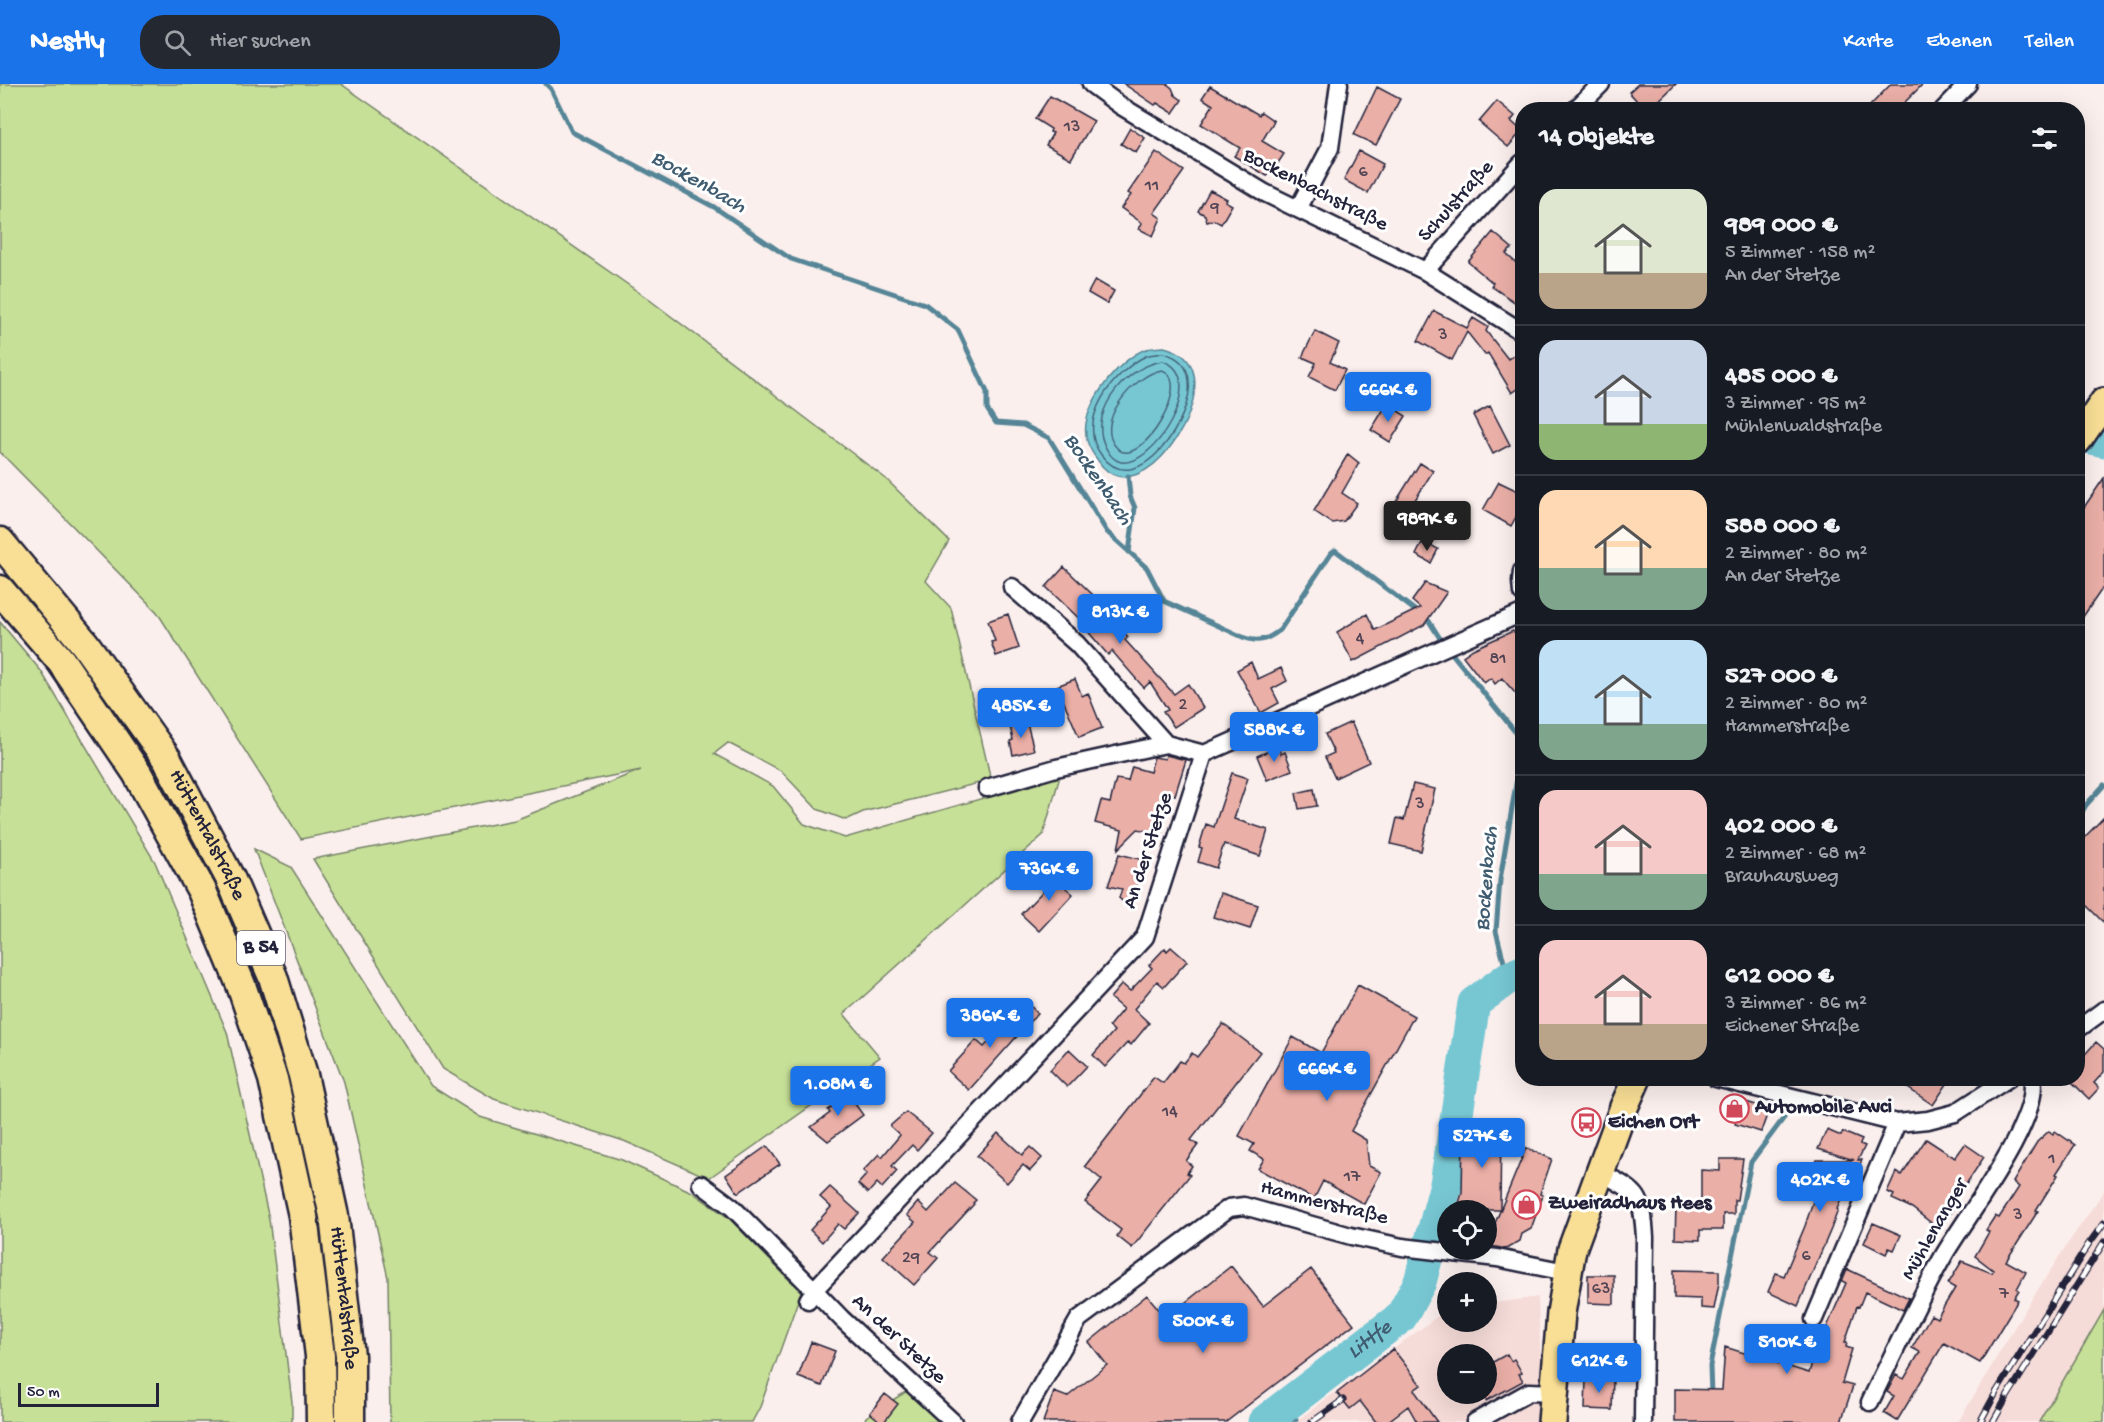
<!DOCTYPE html>
<html lang="de">
<head>
<meta charset="utf-8">
<style>
	body { margin:0; font-family:"Gochi Hand",sans-serif; background:#242831; color:#f1f3f6; height:100vh; display:flex; flex-direction:column; font-size:22px; white-space:nowrap }
	* { box-sizing:border-box; margin:0 }
	p { font-size:20px; color:#9ea1a6 }
	.icon { flex:none; width:33px; height:33px; fill:none; stroke:currentColor; stroke-width:2; stroke-linecap:round; stroke-linejoin:round }
	.map { position:relative; flex:1; overflow:hidden }
	.drawer { position:absolute; left:1515px; top:18px; width:570px; height:984px; display:flex; flex-direction:column; background:#171b24; border-radius:24px; box-shadow:0 6px 24px #0002 }
	.drawer>* { flex:none }
	.controls { position:absolute; left:1437px; top:1116px; display:grid; gap:12px }
	.controls a { display:grid; place-items:center; width:60px; height:60px; border-radius:50%; background:#171b24; box-shadow:0 6px 24px #0002; font-size:30px }
	.scale { position:absolute; left:18px; bottom:15px; width:141px; box-sizing:border-box; padding-left:6px; border:3px solid #22223b; border-top:0; font-size:16px; line-height:21px; white-space:nowrap; color:#22223b; -webkit-text-stroke:4px #fff; paint-order:stroke }
	.price { position:absolute; translate:-50% -51px; padding:0 14px; border-radius:6px; background:#1a73e8; color:#fff; font-size:20px; line-height:39px; filter:drop-shadow(0 2px 3px #0008) }
	.price::after { content:''; position:absolute; left:50%; top:36px; width:18px; height:14px; margin-left:-9px; background:inherit; clip-path:polygon(0 0,100% 0,50% 100%) }
	.price.selected { background:#222; color:#fff }
	ul { padding:0; list-style:none }
	li { display:flex; align-items:center; gap:18px; height:150px; padding:0 24px }
	li+li { border-top:2px solid #363941 }
	li span { display:grid; place-items:center; flex:none; width:168px; height:120px; border-radius:18px; color:#555 }
	li>.icon { margin-inline-start:auto }
	span .icon { width:72px; height:72px; fill:#fffc; stroke-width:1 }
	li b { font-size:26px }
	h2 { display:flex; justify-content:space-between; align-items:center; height:72px; padding:0 24px; font-size:26px }
	header { display:flex; align-items:center; gap:36px; box-sizing:border-box; height:84px; padding:0 30px; background:#1a73e8; color:#fff }
	header strong { font-size:28px }
	nav { display:flex; gap:33px; margin-inline-start:auto; font-size:21px }
	.search { width:420px; height:54px; background:#242831; display:flex; align-items:center; gap:15px; box-sizing:border-box; padding:0 21px; border-radius:24px; color:#9ea1a6; font-size:22px }
	.map>svg:first-child { display:block }
	.built { fill:#f6dcd8; fill-rule:evenodd }
	.green { fill:#c7e097; stroke:#748169; stroke-width:1.5 }
	.water { fill:#77c7d3; stroke:#558596; stroke-width:1.5 }
	.lines { fill:none; stroke-linecap:round; stroke-linejoin:round }
	.shore { stroke:#446478; stroke-width:1.5 }
	.stream { stroke:#558596; stroke-width:5 }
	.river { stroke:#77c7d3; stroke-width:33 }
	.building { fill:#eaafa7; stroke:#22223b; stroke-width:1.5 }
	.minor-casing { stroke:#22223b; stroke-width:21 }
	.primary-casing { stroke:#22223b; stroke-width:32 }
	.trunk-casing { stroke:#22223b; stroke-width:33 }
	.minor { stroke:#fff; stroke-width:16 }
	.primary { stroke:#f9df96; stroke-width:27 }
	.trunk { stroke:#f9df96; stroke-width:28 }
	.rail-casing { stroke:#22223b; stroke-width:7 }
	.rail { stroke:#fff; stroke-width:4.5; stroke-dasharray:14; stroke-linecap:butt }
	.labels { text-anchor:middle; dominant-baseline:central; stroke-width:6; stroke-linejoin:round; paint-order:stroke }
	.number-label { font-size:18px; fill:#544556 }
	.shield { fill:#fff; stroke:#646476; stroke-width:1.5 }
	.shield-label { font-size:20px; font-weight:bold; fill:#22223b }
	.street-label { font-size:21px; fill:#22223b; stroke:#fff }
	.poi-label { font-size:21px; font-weight:bold; fill:#22223b; stroke:#fff; text-anchor:start }
	.water-label { font-size:22px; font-style:italic; fill:#405c70; stroke:#fff }
</style>
</head>
<body>
<header>
<strong>Nestly</strong>
<div class="search"><svg class="icon" aria-label="search" viewBox="0 0 24 24"><circle cx="10" cy="10" r="6"/><path d="M15 15l6 6"/></svg>Hier suchen</div>
<nav><a>Karte</a><a>Ebenen</a><a>Teilen</a></nav>
</header>
<div class="map">
<svg width="2104" height="1338" viewBox="0 0 2104 1338">
	<rect width="100%" height="100%" fill="#fbefed"/>
	<filter id="ink" filterUnits="userSpaceOnUse"><feTurbulence type="fractalNoise" baseFrequency=".0167" numOctaves="2"/><feDisplacementMap in="SourceGraphic" scale="12" xChannelSelector="R" yChannelSelector="G"/><feConvolveMatrix kernelMatrix="1 2 1 2 8 2 1 2 1" color-interpolation-filters="sRGB"/></filter>
	<g filter="url(#ink)">
		<path class="built" d="M2104,1107V1226L2039,1338H1958L2023,1229L2062,1168Z
			M1538,1213L1543,1324L1542,1338H1295L1446,1226H1447L1448,1238H1486L1487,1220ZM1448,1270H1486V1310H1448Z"/>
		<path class="green" d="M0,0H341L647,214L885,394L949,457L926,497L951,524L991,696L863,728L846,736L817,725L781,687L728,659L714,670L773,702L804,740L845,754L1060,692L1043,751L844,930L880,973L709,1094L624,1057L494,1015L443,985L313,775L515,736L641,686L301,755L157,528L0,368Z
			M0,538L41,587L155,778L227,948L269,1135L292,1318V1338H0Z
			M254,765L291,783L431,1002L480,1033L622,1076L692,1108L730,1135L801,1208L760,1323L752,1338H390L388,1194L344,998Z
			M2104,1226V1338H2039Z
			M907,1307L942,1338H864L866,1333Z"/>
		<path class="water" d="M1164,263C1175,266 1184,270 1190,280C1214,322 1142,425 1103,383C1096,374 1087,363 1086,351C1081,322 1120,274 1146,265C1152,264 1159,263 1164,263Z"/>
		<g class="lines">
			<path class="shore" d="M1164,269C1178,273 1188,282 1189,297C1194,333 1138,418 1102,372C1074,338 1114,287 1146,272C1151,270 1158,270 1164,269Z
				M1163,277C1211,292 1151,390 1118,377C1111,374 1107,367 1104,360C1089,325 1129,281 1163,277Z
				M1162,286C1195,297 1140,386 1118,365C1091,340 1135,290 1162,286Z"/>
			<path class="stream" d="M546,0L551,5L572,48L714,123L791,175L925,220L958,246L987,308V325L996,339L1023,341L1049,354L1107,448L1147,484L1164,517L1245,554C1260,559 1268,555 1280,546L1331,469L1335,466L1429,537L1441,556L1516,649L1522,664
				M1128,392L1130,412L1135,424L1129,468
				M2078,735L2086,721L2104,701
				M1508,894L1496,847L1500,796L1522,664
				M1815,996L1816,994
				M1711,1311L1710,1282L1751,1078L1786,1031
				M1269,1334L1296,1336"/>
			<g class="river">
				<path d="M2078,351L2104,357"/>
				<path id="s1" d="M1264,1338L1401,1233L1420,1198L1446,1100L1474,919L1508,894L1522,888"/>
			</g>
		</g>
		<path class="building" d="M1124,0H1167L1172,4L1175,11L1182,16L1173,29L1157,19L1155,21Z
			M1638,0H1676L1649,26H1645L1629,8Z
			M1891,0H1923L1897,26H1866Z
			M1210,2L1259,31L1261,28L1274,37L1262,57L1284,70L1272,88L1267,92L1234,72L1240,64L1201,40L1213,21L1202,14Z
			M1377,3L1400,15L1376,61L1354,51Z
			M1050,12L1094,37L1071,75L1046,61L1053,49L1050,48L1051,45L1035,35Z
			M1497,17L1515,32L1511,37L1522,47L1508,63L1479,38Z
			M1130,44L1145,54L1136,69L1121,60Z
			M1359,67L1383,80L1368,109L1344,96Z
			M1156,68L1184,87L1154,129L1161,134L1153,152L1139,145L1142,139L1121,124L1131,111L1128,109Z
			M1210,106L1227,115L1225,117L1232,121L1221,140L1214,136L1207,138L1205,131L1198,127Z
			M1493,148L1512,164L1506,170L1522,184V223L1491,202L1493,199L1468,178Z
			M1095,196L1114,207L1107,220L1088,209Z
			M1434,227L1467,244L1473,234L1488,243L1486,247L1508,275L1522,266V302L1512,309L1488,269L1485,271L1467,248L1452,276L1418,257Z
			M1315,247L1339,259L1330,278L1345,286L1335,306L1309,293L1316,279L1302,273Z
			M1387,320L1406,332L1390,358L1371,346Z
			M1490,322L1510,361L1493,370L1473,331Z
			M1348,370L1359,379L1342,409L1357,419L1344,437L1332,439L1314,427Z
			M1420,379L1433,387L1400,440L1387,432Z
			M2104,394V502L2078,540V432Z
			M1499,398L1522,409V422L1511,442L1483,426Z
			M1423,457L1438,465L1431,479L1416,471Z
			M1064,483L1092,510L1128,553L1125,556L1174,610L1188,600L1203,624L1174,643L1163,628L1168,626L1150,598L1144,604L1112,567L1108,571L1085,544L1087,542L1046,503Z
			M1425,499L1447,508L1424,541L1353,578L1337,548L1367,530L1375,546L1420,524L1412,517Z
			M1008,530L1019,564L996,572L991,558L995,557L988,537Z
			M1513,547L1522,556V617L1502,594L1495,600L1491,594L1484,599L1463,572L1473,565Z
			M1251,578L1258,595L1281,584L1287,597L1272,605L1279,619L1261,629L1237,586Z
			M1075,595L1082,612L1088,609L1102,644L1079,653L1057,602Z
			M1351,638L1369,678L1335,694L1325,673L1334,669L1325,650Z
			M1027,639L1034,666L1013,671L1010,657L1013,656L1010,642Z
			M1278,663L1281,670L1285,668L1292,686L1267,696L1257,672Z
			M1166,671L1186,676L1175,711L1171,710L1161,750L1138,745L1118,765L1122,746L1095,739L1101,717L1110,719L1116,695L1128,697L1132,683L1150,688L1154,673L1165,675Z
			M1232,689L1248,694L1234,735L1268,746L1260,772L1224,760L1216,784L1198,778L1202,764L1199,763L1206,740L1214,743Z
			M1413,700L1435,705L1421,767L1391,760L1397,734L1404,736Z
			M1314,705L1317,722L1299,725L1296,709Z
			M2104,733V839L2078,813V760Z
			M1119,770L1144,776L1132,826L1119,814L1122,805L1108,802Z
			M1063,786L1073,796L1066,804L1073,810L1039,847L1021,830Z
			M1221,809L1258,821L1250,845L1213,833Z
			M1171,863L1187,877L1164,903L1157,897L1134,925L1149,939L1131,961L1128,958L1105,983L1093,971L1114,947L1109,942L1123,925L1110,914L1122,900L1130,907L1152,884L1149,881L1165,864L1167,867Z
			M1358,901L1414,932L1351,1047L1366,1056L1369,1082L1381,1088L1364,1120L1323,1097L1314,1115L1258,1085L1264,1075L1250,1067L1254,1060L1239,1052L1293,953L1321,969Z
			M1027,918L1038,930L1018,948L1020,949L969,1006L948,987L976,956L984,963Z
			M1223,940L1260,968L1191,1056L1198,1061L1186,1077L1192,1082L1187,1089L1190,1091L1132,1164L1117,1152L1121,1146L1085,1118L1102,1096L1085,1082L1154,993L1163,999L1180,977L1184,979L1192,969L1197,973Z
			M2096,958L2104,965V988L2094,999L2099,1004L2089,1015L2072,998L2078,994V978Z
			M1069,965L1087,982L1067,1003L1050,986Z
			M1893,994H1951L1933,1021Z
			M845,1006L863,1031L828,1057L811,1043L830,1029L828,1026L836,1021L832,1016Z
			M1729,1016L1745,1020L1746,1018L1769,1025L1761,1048L1735,1040L1736,1035L1728,1033L1725,1028Z
			M906,1028L932,1049L917,1066L912,1061L892,1082L897,1087L882,1104L877,1099L868,1109L858,1100L867,1090L863,1087L879,1070L882,1073L900,1051L890,1042Z
			M1476,1039L1501,1040L1500,1126H1457L1462,1109L1463,1052L1476,1053Z
			M1827,1046L1841,1052L1843,1048L1862,1056L1860,1060L1865,1062L1858,1076H1862L1852,1099L1849,1098L1837,1125L1838,1126L1831,1145L1798,1222L1768,1208L1776,1189L1784,1192L1805,1142L1817,1105L1806,1100L1817,1076H1854L1818,1065Z
			M2049,1047L2053,1050L2055,1047L2075,1061L2056,1090L2058,1091L2036,1126L2038,1127L2006,1177L2026,1188L2017,1205L2019,1206L2014,1214L2018,1216L1980,1279L1944,1259L1897,1337L1884,1329L1894,1312L1887,1308L1896,1291L1904,1295L1920,1268L1912,1264L1931,1231L1937,1234L1955,1204L1948,1200L1962,1177L1992,1189L1993,1186L1975,1172L1989,1148L1986,1146L1995,1132L1999,1134L2019,1103L2013,1098L2037,1058Z
			M998,1049L1022,1071L1030,1063L1042,1074L1030,1087L1023,1081L1007,1099L977,1072Z
			M1926,1055L1955,1074L1965,1060L1984,1073L1951,1123L1954,1125L1939,1145L1912,1124L1892,1115L1894,1111L1887,1108L1896,1088L1902,1091Z
			M767,1062L780,1080L738,1109L726,1091Z
			M1526,1064L1552,1075L1540,1110L1543,1111L1531,1145L1522,1150L1520,1157L1506,1165L1486,1161Z
			M1720,1075H1743L1737,1116H1734V1130H1723V1146H1700V1156L1675,1155L1676,1122H1701V1086L1720,1087Z
			M955,1099L976,1116L973,1119L974,1120L930,1168L938,1174L914,1201L883,1173L915,1138L907,1131L918,1118L928,1128Z
			M830,1103L859,1129L844,1145L838,1140L822,1158L810,1146L831,1123L820,1113Z
			M1873,1139L1901,1151L1894,1166L1889,1164L1886,1170L1864,1159Z
			M1231,1182L1263,1222L1311,1185L1354,1240L1226,1338H1043L1054,1308L1067,1313L1107,1281L1089,1258L1147,1211L1166,1234Z
			M1847,1185L1909,1214L1903,1226L1865,1208L1859,1223L1857,1222L1845,1258H1847L1846,1263L1852,1265L1842,1299L1853,1302L1841,1338H1675V1305L1722,1306L1725,1263L1809,1289L1816,1264L1820,1265L1827,1243L1846,1199L1842,1197Z
			M1674,1186L1719,1187V1199L1714,1225L1701,1224V1215L1674,1214Z
			M1588,1191H1614V1220L1588,1219Z
			M811,1258L835,1267L822,1302L798,1293Z
			M1393,1265L1421,1301L1414,1306L1437,1338H1417L1408,1322L1387,1338H1376L1360,1317L1350,1325L1337,1309Z
			M1507,1270L1511,1277L1514,1275L1522,1289L1519,1290L1523,1297L1486,1317V1282Z
			M1586,1294L1613,1295L1612,1326L1585,1325Z
			M885,1310L898,1320L884,1338H881L870,1329Z"/>
		<g class="lines">
			<defs>
				<path id="minor" d="M1091,0L1121,22L1265,109L1425,187L1522,248
					M1575,26L1601,0
					M1943,26L1968,0
					M1298,125L1330,64L1339,0
					M1425,187L1522,79
					M1522,487L1521,498L1522,509
					M1012,503L1077,560L1166,660L1204,670
					M987,704L1056,684L1166,660
					M2078,945L2104,926
					M1716,994L1897,1039L1928,1036L1955,1029L2009,994
					M1600,1088C1638,1109 1642,1108 1645,1153L1643,1338
					M701,1100L732,1123L814,1206L808,1216
					M1814,1235L1897,1039
					M1870,1318C1894,1269 1917,1219 1944,1171C1966,1133 2042,1035 2032,994
					M953,1338L842,1235L814,1206L1145,853L1204,670L1522,529
					M1020,1338L1079,1235L1229,1124L1244,1122L1351,1152L1402,1163L1497,1174L1566,1188
					M1475,1338L1529,1308L1554,1309"/>
				<path id="primary" d="M2078,356L2104,318
					M1552,1338L1561,1229L1572,1165L1624,1023L1637,994"/>
				<g id="trunk">
					<path id="s2" d="M0,458L85,560L167,675L231,796L273,893L303,991L334,1132L350,1272V1338"/>
					<path d="M0,506L61,577L137,689L202,807L241,901L273,995L303,1132L320,1272L321,1338"/>
				</g>
			</defs>
			<use href="#minor" class="minor-casing"/>
			<use href="#primary" class="primary-casing"/>
			<use href="#trunk" class="trunk-casing"/>
			<use href="#minor" class="minor"/>
			<use href="#primary" class="primary"/>
			<use href="#trunk" class="trunk"/>
			<defs>
				<path id="rail" d="M1312,1338L1343,1316
					M1980,1338L1997,1307L2088,1161L2104,1139
					M1993,1338L2007,1313L2104,1158"/>
			</defs>
			<use href="#rail" class="rail-casing"/>
			<use href="#rail" class="rail"/>
		</g>
	</g>
	<defs>
		<symbol id="shop-ring" viewBox="-11 -11 22 22"><circle r="9.5" fill="#fff" stroke="#d1495b" stroke-width="1.5"/><path d="M-5-2.5h2.3a2.7 3.5 0 0 1 5.4 0H5L5.5 6h-11ZM-1.5-2.5h3a1.5 2.3 0 0 0-3 0Z" fill="#d1495b"/></symbol>
		<symbol id="bus-ring" viewBox="-11 -11 22 22"><circle r="9.5" fill="#fff" stroke="#d1495b" stroke-width="1.5"/><path d="M-5-6H5V4H4V6H2V4H-2V6H-4V4H-5ZM-3.5-4V0h7V-4ZM-3.5 1.2v1.5H-2V1.2ZM2 1.2v1.5H3.5V1.2Z" fill="#d1495b"/></symbol>
	</defs>
	<g fill-rule="evenodd">
		<use href="#shop-ring" x="1718" y="1008" width="33" height="33"/>
		<use href="#bus-ring" x="1570" y="1022" width="33" height="33"/>
		<use href="#shop-ring" x="1510" y="1104" width="33" height="33"/>
	</g>
	<g class="labels">
		<g class="number-label">
			<text x="1072" y="43">13</text>
			<text x="1363" y="88">6</text>
			<text x="1152" y="102">11</text>
			<text x="1215" y="124">9</text>
			<text x="1443" y="251">3</text>
			<text x="1360" y="555">4</text>
			<text x="1498" y="575">81</text>
			<text x="1183" y="621">2</text>
			<text x="1420" y="720">3</text>
			<text x="1170" y="1028">14</text>
			<text x="2052" y="1075">1</text>
			<text x="1352" y="1093">17</text>
			<text x="2018" y="1131">3</text>
			<text x="1806" y="1172">6</text>
			<text x="911" y="1174">29</text>
			<text x="1601" y="1205">63</text>
			<text x="2004" y="1210">7</text>
		</g>
		<rect class="shield" x="237" y="847" width="48" height="34" rx="4.5"/>
		<g class="shield-label">
			<text x="261" y="864">B 54</text>
		</g>
		<g class="street-label">
			<text transform="translate(1315 107) rotate(27)">Bockenbachstraße</text>
			<text transform="translate(1457 118) rotate(-48)">Schulstraße</text>
			<text stroke="none"><textPath href="#s2" startOffset="360">Hüttentalstraße</textPath></text>
			<text transform="translate(1149 767) rotate(-72)">An der Stetze</text>
			<text transform="translate(1324 1120) rotate(14)">Hammerstraße</text>
			<text transform="translate(1936 1146) rotate(-60)">Mühlenanger</text>
			<text stroke="none"><textPath href="#s2" startOffset="846">Hüttentalstraße</textPath></text>
			<text transform="translate(898 1256) rotate(43)">An der Stetze</text>
		</g>
		<g class="poi-label">
			<text x="1755" y="1024">Automobile Avci</text>
			<text x="1608" y="1039">Eichen Ort</text>
			<text x="1548" y="1120">Zweiradhaus Hees</text>
		</g>
		<g class="water-label">
			<text transform="translate(698 99) rotate(30)">Bockenbach</text>
			<text transform="translate(1097 396) rotate(56)">Bockenbach</text>
			<text transform="translate(1488 795) rotate(-85)">Bockenbach</text>
			<text stroke="none"><textPath href="#s1" startOffset="134">Littfe</textPath></text>
		</g>
	</g>
</svg>
<div class="controls">
<a><svg class="icon" aria-label="locate" viewBox="0 0 24 24"><circle cx="12" cy="12" r="6"/><path d="M12 2v4M12 18v4M2 12h4M18 12h4"/></svg></a>
<a>+</a>
<a>−</a>
</div>
<div class="scale">50 m</div>
<b class="price" style="left:1388px;top:339px">666K €</b>
<b class="price selected" style="left:1427px;top:468px">989K €</b>
<b class="price" style="left:1120px;top:561px">813K €</b>
<b class="price" style="left:1021px;top:655px">485K €</b>
<b class="price" style="left:1274px;top:679px">588K €</b>
<b class="price" style="left:1049px;top:818px">736K €</b>
<b class="price" style="left:990px;top:965px">386K €</b>
<b class="price" style="left:1327px;top:1018px">666K €</b>
<b class="price" style="left:838px;top:1033px">1.08M €</b>
<b class="price" style="left:1482px;top:1085px">527K €</b>
<b class="price" style="left:1820px;top:1129px">402K €</b>
<b class="price" style="left:1203px;top:1270px">500K €</b>
<b class="price" style="left:1787px;top:1291px">510K €</b>
<b class="price" style="left:1599px;top:1310px">612K €</b>
<section class="drawer">
<h2>14 Objekte<svg class="icon" aria-label="filters" viewBox="0 0 24 24"><path d="M4 7h16M4 17h16"/><circle cx="9" cy="7" r="2"/><circle cx="15" cy="17" r="2"/></svg></h2>
<ul>
<li><span style="background:linear-gradient(#dfe7d0 70%,#b9a48a 0)"><svg class="icon" aria-label="home" viewBox="0 0 24 24"><path d="M3 11l9-7 9 7M6 9v11h12V9"/></svg></span><div><b>989 000 €</b><p>5 Zimmer · 158 m²</p><p>An der Stetze</p></div></li>
<li><span style="background:linear-gradient(#c9d6e8 70%,#8fb573 0)"><svg class="icon" aria-label="home" viewBox="0 0 24 24"><path d="M3 11l9-7 9 7M6 9v11h12V9"/></svg></span><div><b>485 000 €</b><p>3 Zimmer · 95 m²</p><p>Mühlenwaldstraße</p></div></li>
<li><span style="background:linear-gradient(#ffd9b3 65%,#7fa58c 0)"><svg class="icon" aria-label="home" viewBox="0 0 24 24"><path d="M3 11l9-7 9 7M6 9v11h12V9"/></svg></span><div><b>588 000 €</b><p>2 Zimmer · 80 m²</p><p>An der Stetze</p></div></li>
<li><span style="background:linear-gradient(#bfe0f5 70%,#7fa58c 0)"><svg class="icon" aria-label="home" viewBox="0 0 24 24"><path d="M3 11l9-7 9 7M6 9v11h12V9"/></svg></span><div><b>527 000 €</b><p>2 Zimmer · 80 m²</p><p>Hammerstraße</p></div></li>
<li><span style="background:linear-gradient(#f6c9c9 70%,#7fa58c 0)"><svg class="icon" aria-label="home" viewBox="0 0 24 24"><path d="M3 11l9-7 9 7M6 9v11h12V9"/></svg></span><div><b>402 000 €</b><p>2 Zimmer · 68 m²</p><p>Brauhausweg</p></div></li>
<li><span style="background:linear-gradient(#f6c9c9 70%,#b9a48a 0)"><svg class="icon" aria-label="home" viewBox="0 0 24 24"><path d="M3 11l9-7 9 7M6 9v11h12V9"/></svg></span><div><b>612 000 €</b><p>3 Zimmer · 86 m²</p><p>Eichener Straße</p></div></li>
</ul>
</section>
</div>
</body>
</html>
